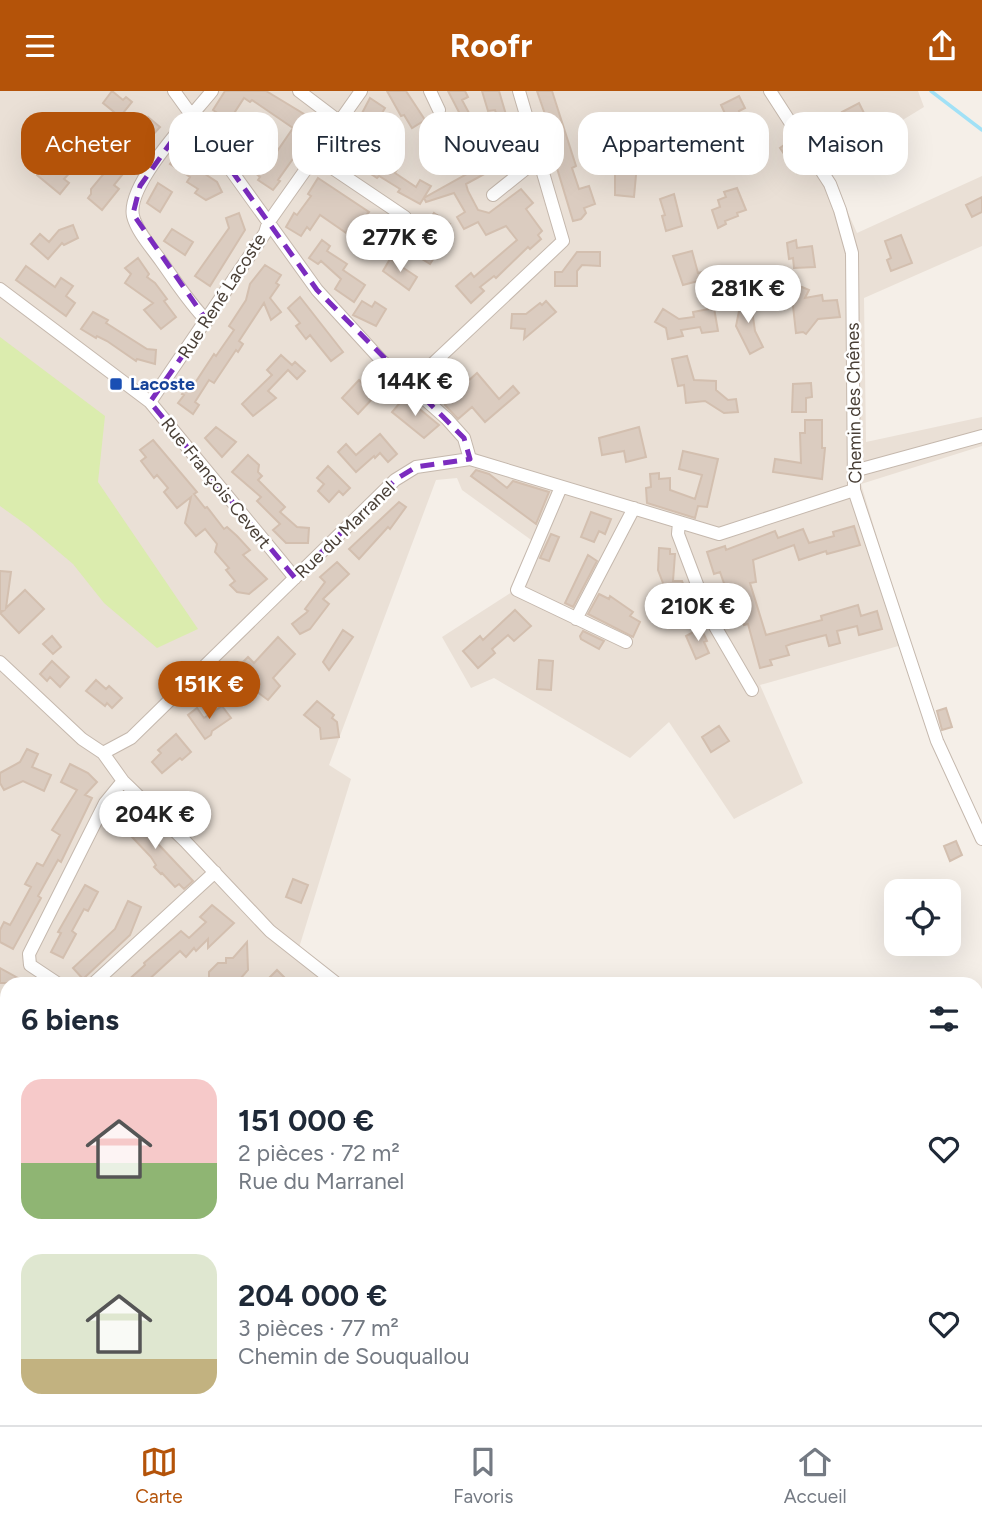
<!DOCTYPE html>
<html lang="fr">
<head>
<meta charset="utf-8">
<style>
	body { margin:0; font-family:Figtree,sans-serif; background:#f2f2f3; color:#1f2937; height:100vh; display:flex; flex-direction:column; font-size:26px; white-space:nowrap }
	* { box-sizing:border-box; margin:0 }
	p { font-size:23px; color:#747a83 }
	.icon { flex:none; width:38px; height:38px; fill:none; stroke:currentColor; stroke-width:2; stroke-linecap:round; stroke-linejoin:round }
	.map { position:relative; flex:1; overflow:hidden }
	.panel { position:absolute; left:0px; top:886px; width:984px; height:450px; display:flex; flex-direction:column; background:#fff; border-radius:21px 21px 0 0; box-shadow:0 7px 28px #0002 }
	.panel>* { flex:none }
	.banner { position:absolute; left:21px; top:21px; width:942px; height:63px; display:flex; gap:14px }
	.buttons { position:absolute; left:884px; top:788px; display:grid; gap:14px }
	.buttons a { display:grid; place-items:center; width:77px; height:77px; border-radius:14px; background:#fff; box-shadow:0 7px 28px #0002; font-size:35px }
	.price { position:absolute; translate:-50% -60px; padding:0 16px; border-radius:24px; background:#fff; color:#222; font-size:23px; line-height:46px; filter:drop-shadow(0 2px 4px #0008) }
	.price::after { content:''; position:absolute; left:50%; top:42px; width:21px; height:16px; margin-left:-10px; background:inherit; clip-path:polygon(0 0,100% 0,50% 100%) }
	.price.on { background:#b45309; color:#fff }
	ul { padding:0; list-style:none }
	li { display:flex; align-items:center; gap:21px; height:175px; padding:0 21px }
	li span { display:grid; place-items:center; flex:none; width:196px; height:140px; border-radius:21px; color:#555 }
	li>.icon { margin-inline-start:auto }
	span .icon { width:84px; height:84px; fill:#fffc; stroke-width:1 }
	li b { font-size:30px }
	h2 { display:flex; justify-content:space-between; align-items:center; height:84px; padding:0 21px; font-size:30px }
	.pill { padding:0 24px; border-radius:21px; background:#fff; box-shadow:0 7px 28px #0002; font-size:24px; line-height:63px }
	.pill.on { background:#b45309; color:#fff }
	header { display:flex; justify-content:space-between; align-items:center; height:91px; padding:0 21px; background:#b45309; color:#fff; font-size:32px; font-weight:700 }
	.menu { display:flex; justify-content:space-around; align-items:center; height:98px; border-top:2px solid #e0e1e3; background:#fff; font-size:19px; color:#747a83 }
	.menu a { display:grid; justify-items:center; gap:4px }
	.menu .on { color:#b45309 }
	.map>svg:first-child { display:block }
	.residential { fill:#eae0d6 }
	.green { fill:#dbecae }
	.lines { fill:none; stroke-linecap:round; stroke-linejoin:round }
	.stream { stroke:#a1e1f6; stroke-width:3.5 }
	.building { fill:#dbccc0; stroke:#d3bfaf; stroke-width:2 }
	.minor-casing { stroke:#c5b8ad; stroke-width:14 }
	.tertiary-casing { stroke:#c5b8ad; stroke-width:18 }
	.minor { stroke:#fff; stroke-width:12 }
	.tertiary { stroke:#fff; stroke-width:16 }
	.marked { fill:none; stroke:#7b2cbf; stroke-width:5; stroke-dasharray:14 9; stroke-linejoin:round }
	.transit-dot { fill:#1a4fb4; stroke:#fff; stroke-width:2.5 }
	.labels { text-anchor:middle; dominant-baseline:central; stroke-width:5; stroke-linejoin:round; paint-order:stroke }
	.street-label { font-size:18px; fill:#493f36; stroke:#fff }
	.transit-label { font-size:18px; font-weight:bold; fill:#164399; stroke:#fff; text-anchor:start }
</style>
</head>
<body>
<header><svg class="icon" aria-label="menu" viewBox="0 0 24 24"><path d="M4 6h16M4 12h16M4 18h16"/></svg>Roofr<svg class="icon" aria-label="share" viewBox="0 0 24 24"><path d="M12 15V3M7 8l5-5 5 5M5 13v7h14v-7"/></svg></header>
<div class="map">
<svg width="982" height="1334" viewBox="0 0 982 1334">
	<rect width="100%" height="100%" fill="#f5efe8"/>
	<path class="residential" d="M0,0H918L924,16L827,75L857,142L982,85V155L864,207L866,351L982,326V355L861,393L909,552L760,594L803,692L734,728L669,631L630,667L494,587L471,597L442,546L515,499L534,451L462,399L457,387L436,389L329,674L351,688L298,860L339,892H7V1187L0,1193Z"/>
	<path class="green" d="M0,246L105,325L98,391L198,538L157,557L104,512L73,473L28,435L0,415Z"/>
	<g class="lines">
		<path class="stream" d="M931,0L982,39"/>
	</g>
	<path class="building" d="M112,0L123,9L126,6L132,11L115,32L109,27L114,21L103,12Z
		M225,0H266L314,29L298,53L302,55L278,89L280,90L273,99L258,89L260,86L254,81L261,71L267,75L293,37L252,9L250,11L244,7L231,27L248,38L246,41L254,46L244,62L233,55L236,51L233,49L234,48L215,35L217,32L211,29L216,21L213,19Z
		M387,0H406L425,29L412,37L404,24L401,25Z
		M448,0H465L468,6L462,9L477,37L430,65L423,53L448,39L462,27Z
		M482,0H499L507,27L510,26L518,55L500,60L494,37L500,35L495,19L488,20Z
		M537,0H552L576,75L572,77L579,98L589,95L595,113L584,117L586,122L581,128L573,130L550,54L552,53L547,29Z
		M739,5L745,17L739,20L747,35L734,42L721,14Z
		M370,7L385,17L364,52L368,54L366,58L397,78L395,82L416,96L420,89L431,95L420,113L398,101L400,98L379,85L377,87L368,81L369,78L348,64L346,68L337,63L341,58L339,56L348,41L351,43Z
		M859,12L872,38L860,44L853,30L848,33L842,21Z
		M148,26L160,36L137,61L139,63L114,94L119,98L102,119L88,107L91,103V98L121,62L118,60Z
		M791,49L808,75L797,82L780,57Z
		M663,50L678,55L672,79L659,75L661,69L655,67Z
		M178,61L204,78L202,81L217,91L222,101L206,109L195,102L198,98L187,91L190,86L170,73Z
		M491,61L499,75L466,93L468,100L478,119L489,122L521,98L533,112L526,118L542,140L538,144L541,148L530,158L528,156L496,187L494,185L480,196L484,200L471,212L456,195L471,182L474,186L517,149L506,135L486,144L478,131L464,138L457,126L465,121L454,102L426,111L424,107L472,80L468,73Z
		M62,65L75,76L64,88L69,92L60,103L37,84L47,72L52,77Z
		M615,72L637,73L634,106L615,104Z
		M318,87L369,121L349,144L320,124L310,139L307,136L301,145L286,136L294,122L297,124L311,105L308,103Z
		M158,92L172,101L160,121L147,112Z
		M737,97L746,119L737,122L738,125L725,130L726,133L718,137L712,119L720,116L718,109L726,106L724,101Z
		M674,103L682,135L666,140L662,125L665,124L660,108Z
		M982,106V121L972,126L966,114Z
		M239,122L245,139L210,195L195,185L229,137L226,127Z
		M434,122L450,133L436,155L440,158L430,173L417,165L419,161L417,159L424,147L421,141Z
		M73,134L78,147L64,154L62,152L48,168L31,153L40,143L49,151L59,139Z
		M172,138L193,151L185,164L164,150Z
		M371,142L389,154L380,167L362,156Z
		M901,144L912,172L891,180L887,169L891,167L885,150Z
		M322,149L330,155L327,160L347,173L343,179L365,194L354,211L335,198L341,188L321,170L318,173L309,167Z
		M796,149L797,157L812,155L815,176L794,177L793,167L789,168L787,152Z
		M692,160L698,182L714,178L718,189L699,195L698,190L683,194L673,165Z
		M577,161H600V175L582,174L577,180V195H555V181H562Z
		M138,167L149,183L147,186L155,192L167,208L164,210L176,226L161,238L144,219L153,212L125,192L131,183L125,177Z
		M390,168L417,186L409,199L383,180Z
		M265,174L281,184L276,192L279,194L270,207L281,221L271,229L264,212L239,250L243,253L238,261L236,259L214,292L209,289L195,311L199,314L193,323L178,312L184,304L182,303L189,292L193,295L214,263L216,265L234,239L229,235L246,209L250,193Z
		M26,175L55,196L61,187L73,195L66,205L75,212L66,225L16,189Z
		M802,196L809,199L805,207L822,204L823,210L837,209L840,226L818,228L806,243L803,241L796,242L791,197Z
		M742,205L756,208L753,226L755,240L763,256L750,263L736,235Z
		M300,206L343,261L331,270L310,244L306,248L296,235L300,232L288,217Z
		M362,210L372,216L375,211L386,218L376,235L353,224Z
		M546,210L556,221L524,248L525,238L511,237L512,223H526L540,212L542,214Z
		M714,217L718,240L702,242L700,236L681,239L683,245L668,248L666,237L655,231L663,218L679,228L694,226L693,221Z
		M93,221L108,229L106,232L147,258L156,259L155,273L137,268L136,270L107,250L97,245L96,247L81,238Z
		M281,264L292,274L295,271L305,280L297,288L288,279L268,300L276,307L253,325L242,313L272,284L267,279Z
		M687,265L694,289L716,290V299L728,309L736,308L738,321L724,322L705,310L686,312L684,294L678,295L672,268Z
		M477,282L499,308L513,295L519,302L485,331L472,316L458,328L445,314L448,311L442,305L451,297L455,302Z
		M359,289L374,306L358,323L342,307Z
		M811,292L812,306L806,307V321H792L793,293Z
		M405,306L439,334L424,347L392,321Z
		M805,329H822V357H825L822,388L773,381L775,368L801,372L800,342H805Z
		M216,336L236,351L222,366L205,347Z
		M639,336L646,366L626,371L624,360L602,364L599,347Z
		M380,343L397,363L388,371L380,362L375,367L374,365L356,381L338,361L346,353L356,364Z
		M153,349L197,401L194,403L205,417L207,416L224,438L227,436L237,445L250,459L243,464L267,488L249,503L237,501L230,494L235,490L226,479L229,477L215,461L217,453L205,438L196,445L185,432L191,406L177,417L164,401L168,397L157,384L154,387L141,370L146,366L140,359Z
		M683,360L718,368L707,416L698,415L695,427L647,412L646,397L651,396L650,383L659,382V388L670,387V399L695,408L702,384L679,378Z
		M248,364L259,374L258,381L262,385L258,389L285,416L280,421L297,436L309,437L308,452H286L273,439L280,433L257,410L261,406L232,381Z
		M328,375L350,397L343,404L339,400L329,411L318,400L324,393L317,387Z
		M476,379L489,383L507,397L513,390L549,401L536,433L471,385Z
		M399,411L406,416L390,438L388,436L359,468L349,458Z
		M591,421L611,428L605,443L599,440L594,451L581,446Z
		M854,435L860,454L827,463L826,460L799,469L794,454L753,469L756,491L750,492L766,544L822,529L821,525L858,514L861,525L877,520L882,538L859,544L857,535L837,540L840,552L829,555L826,544L791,553L786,555L789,564L770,569L772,574L760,577L748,533L744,534L737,507L730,508L728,498H726L720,481L714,483L707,461L725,455L726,459L775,440L778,447L803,438L809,452L834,445L833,441Z
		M551,443L559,446L549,470L540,467Z
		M659,457L670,458V463H675L673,490H682L688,506L671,513L658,479Z
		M588,464L597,470L573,516L565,512Z
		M337,471L349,483L323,508L329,513L310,538L300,543L292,533L306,522L308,520L305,518L325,491L320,486Z
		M0,480L11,481L6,517L25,499L44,518L19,542L0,522L3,520H0Z
		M599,503L609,508L610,505L633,521L630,525L640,531L633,546L588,523Z
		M515,519L531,535L514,550L508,544L492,558L495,562L478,577L463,560L480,545L483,549Z
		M701,537L707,550L704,551L709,562L696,568L686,545Z
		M343,539L353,546L329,579L323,571Z
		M583,540L604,550L599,558L581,548L580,545Z
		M52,545L61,556L53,563L43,553Z
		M278,546L295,563L273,587L280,595L268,609L252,597L234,580L248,566L254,572Z
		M539,569L553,570L551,599L537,598Z
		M52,570L69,586L60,596L50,586L47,590L40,583Z
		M96,589L106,598L109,595L122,607L112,617L107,612L105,615L86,600Z
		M317,610L334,624L332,627L337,631L339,646L321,648L320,637L304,624Z
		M222,615L231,627L212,640L211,644L205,648L188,624L197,617L204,627Z
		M946,617L952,636L942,639L937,620Z
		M719,635L729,650L711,661L702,646Z
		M176,643L191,661L182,669L180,667L162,682L152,671L161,662L158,659Z
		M27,658L38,663L32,676L51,684L44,700L23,690L4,699L0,692V682L20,671Z
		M70,673L88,682L97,691L85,704L92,707L61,771L58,769L38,805L41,807L13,858L0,851V839L4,831L10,834L13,829L31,796L25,793L37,772L43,775L60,744L52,739L77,699L61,691Z
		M126,719L193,790L184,798L179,793L175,796L162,782L161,783L154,776L156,774L151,766L115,728Z
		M956,750L962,764L950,770L944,755Z
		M293,788L308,794L301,812L286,806Z
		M85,794L98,801L88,820L84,818L72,840L76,843L63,867L51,861L61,842L58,841Z
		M128,810L141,816L130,844L83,888L73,877L115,838Z
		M212,814L234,832L208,857V848L196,860L194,857L186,866L180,860L145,892H125L145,874L144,872L181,840L189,847L206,831L200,826Z
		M247,851L248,879L241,887L209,890V881L218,872H226V867H233Z
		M0,877L27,892H0Z
		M277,879L290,892H264Z"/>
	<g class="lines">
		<defs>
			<path id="minor" d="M174,0L317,199L382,270L447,328L464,347L470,368
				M299,0L340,31
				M430,0L439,19
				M770,0L830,93L840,119L852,162L854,399L937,650L982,748
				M316,66L405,126L406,135
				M493,104L539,67
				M0,198L150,311L295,487
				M207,230C189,212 176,191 161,170C152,157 137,141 133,125C126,93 193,24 212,0
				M409,295L563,150L519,0
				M150,311L265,142L268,132L361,0
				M854,380L982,345
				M561,396L517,499L626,551
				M679,431L678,443L709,525L752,599
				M576,528L634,417
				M0,571L82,648L103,662L131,647L395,389L416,376L470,368L719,443L854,399
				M103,662L123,690L185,750L270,840L336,892
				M57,892L30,874L29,863L105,712L123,690
				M94,892L215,781
				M976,1264H982"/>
			<path id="tertiary" d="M0,1063L7,1072
				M259,1328L268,1334"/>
		</defs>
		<use href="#minor" class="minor-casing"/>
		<use href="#tertiary" class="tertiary-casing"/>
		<use href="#minor" class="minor"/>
		<use href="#tertiary" class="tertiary"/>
	</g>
	<path class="marked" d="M191,23L317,199L464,347L470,368L416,376L395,389L295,487L150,311L207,230L133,123L140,95Z"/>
	<rect class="transit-dot" x="109" y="286" width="14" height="14" rx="3.5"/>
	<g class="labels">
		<g class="street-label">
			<text transform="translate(222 205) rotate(-57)">Rue René Lacoste</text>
			<text transform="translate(854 312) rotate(-91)">Chemin des Chênes</text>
			<text transform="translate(216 392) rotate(51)">Rue François Cevert</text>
			<text transform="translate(345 439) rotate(-44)">Rue du Marranel</text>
		</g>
		<g class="transit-label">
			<text x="130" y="293">Lacoste</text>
		</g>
	</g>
</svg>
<div class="buttons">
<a><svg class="icon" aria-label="locate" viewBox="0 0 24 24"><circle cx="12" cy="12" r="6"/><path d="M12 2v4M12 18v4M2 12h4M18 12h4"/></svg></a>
</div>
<b class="price" style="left:400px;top:183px">277K €</b>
<b class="price" style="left:748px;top:234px">281K €</b>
<b class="price" style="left:415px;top:327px">144K €</b>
<b class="price" style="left:698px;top:552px">210K €</b>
<b class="price on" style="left:209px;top:630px">151K €</b>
<b class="price" style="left:155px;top:760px">204K €</b>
<div class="banner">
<a class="pill on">Acheter</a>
<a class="pill">Louer</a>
<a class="pill">Filtres</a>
<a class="pill">Nouveau</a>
<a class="pill">Appartement</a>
<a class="pill">Maison</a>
</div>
<section class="panel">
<h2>6 biens<svg class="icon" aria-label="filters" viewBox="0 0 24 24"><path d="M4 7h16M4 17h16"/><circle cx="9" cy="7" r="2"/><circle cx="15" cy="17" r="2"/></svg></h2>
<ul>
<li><span style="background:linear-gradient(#f6c9c9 60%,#8fb573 0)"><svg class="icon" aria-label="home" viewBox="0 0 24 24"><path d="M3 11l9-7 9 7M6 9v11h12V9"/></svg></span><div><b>151 000 €</b><p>2 pièces · 72 m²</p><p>Rue du Marranel</p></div><svg class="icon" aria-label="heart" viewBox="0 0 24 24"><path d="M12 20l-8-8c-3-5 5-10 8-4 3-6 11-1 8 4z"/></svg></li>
<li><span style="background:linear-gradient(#dfe7d0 75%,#c2b280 0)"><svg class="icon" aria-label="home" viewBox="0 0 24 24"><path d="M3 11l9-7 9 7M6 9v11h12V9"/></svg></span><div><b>204 000 €</b><p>3 pièces · 77 m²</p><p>Chemin de Souquallou</p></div><svg class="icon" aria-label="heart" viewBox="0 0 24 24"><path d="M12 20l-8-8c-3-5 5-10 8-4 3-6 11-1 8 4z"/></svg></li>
</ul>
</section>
</div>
<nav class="menu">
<a class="on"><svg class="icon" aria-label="map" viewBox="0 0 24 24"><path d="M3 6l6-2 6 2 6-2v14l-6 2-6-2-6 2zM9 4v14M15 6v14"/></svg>Carte</a>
<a><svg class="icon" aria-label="saved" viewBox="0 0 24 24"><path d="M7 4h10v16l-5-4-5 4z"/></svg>Favoris</a>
<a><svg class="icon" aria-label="home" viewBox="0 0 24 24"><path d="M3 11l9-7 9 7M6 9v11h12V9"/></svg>Accueil</a>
</nav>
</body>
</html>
